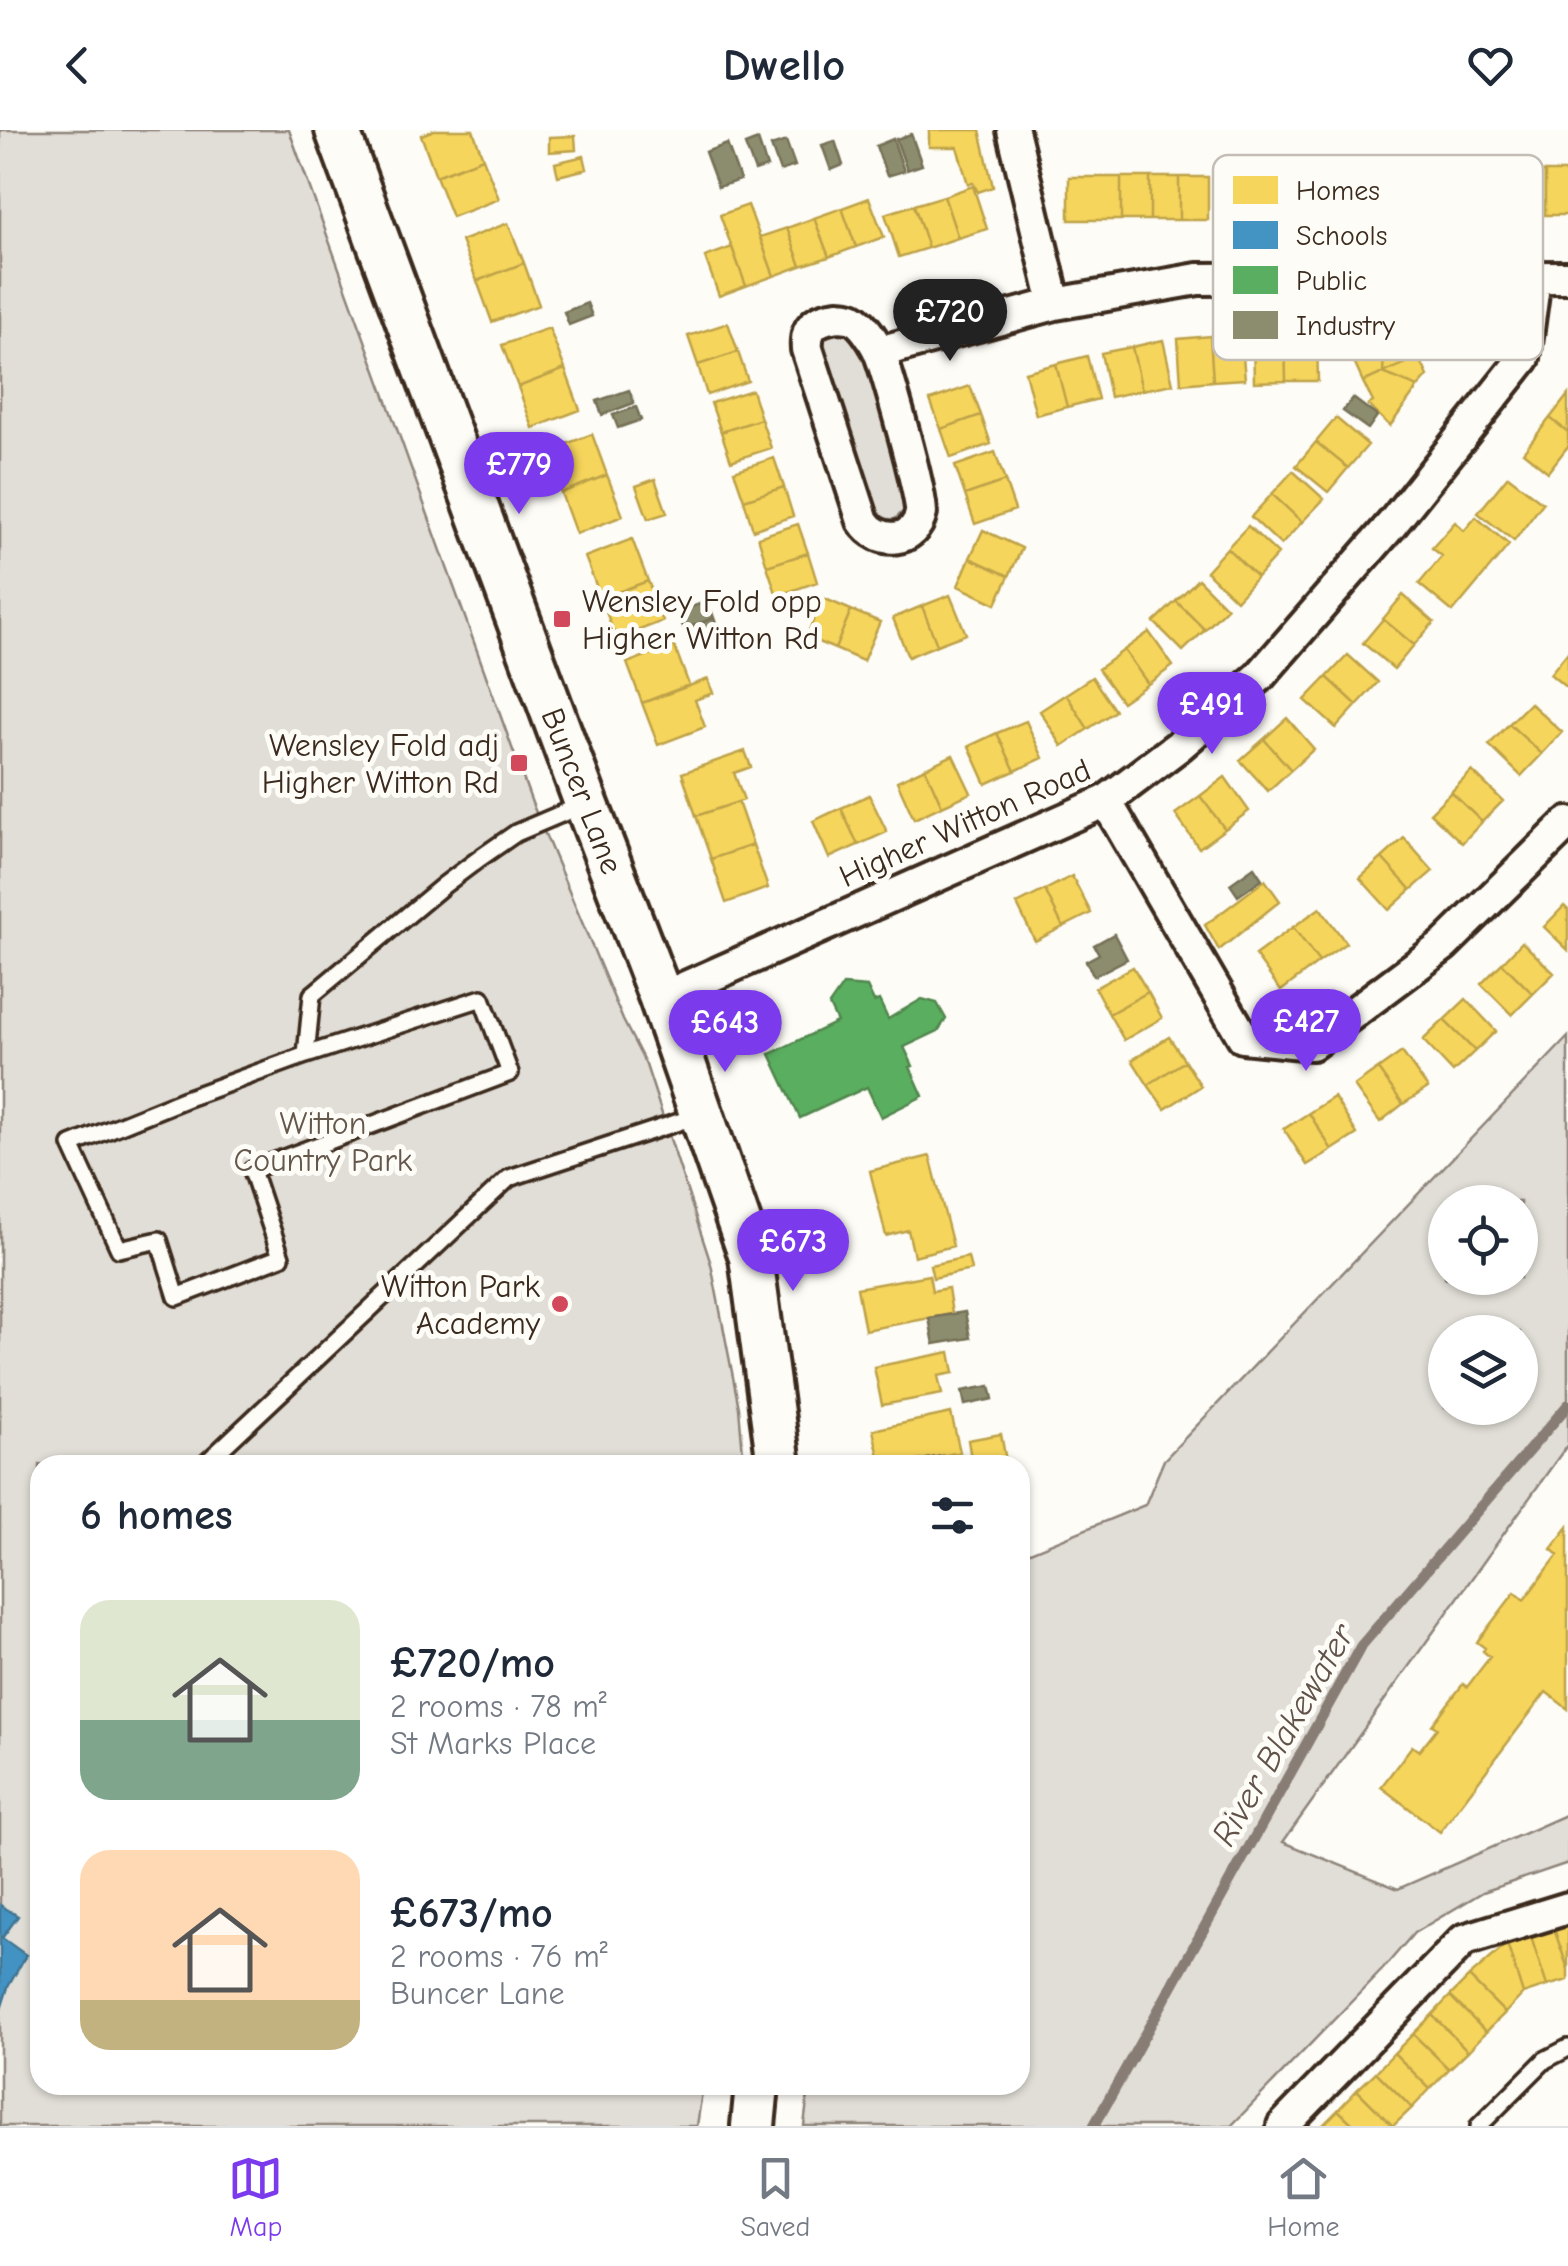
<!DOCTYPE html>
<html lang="en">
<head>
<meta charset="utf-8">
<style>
	body { margin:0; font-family:"Comic Neue",sans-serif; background:#f6f6f7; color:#1f2937; height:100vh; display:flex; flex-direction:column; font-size:38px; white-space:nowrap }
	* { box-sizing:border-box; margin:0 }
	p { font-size:32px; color:#747a83 }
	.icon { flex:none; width:55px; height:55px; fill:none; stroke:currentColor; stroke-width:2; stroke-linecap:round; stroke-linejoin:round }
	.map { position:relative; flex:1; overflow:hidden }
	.side { position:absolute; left:30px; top:1325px; width:1000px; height:640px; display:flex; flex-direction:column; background:#fff; border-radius:30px; box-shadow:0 2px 8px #0004 }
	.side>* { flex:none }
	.buttons { position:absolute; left:1428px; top:1055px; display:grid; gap:20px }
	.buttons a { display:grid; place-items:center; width:110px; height:110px; border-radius:50%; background:#fff; box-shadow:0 2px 8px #0004; font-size:50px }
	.price { position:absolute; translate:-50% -85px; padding:0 22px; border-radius:35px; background:#7c3aed; color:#fff; font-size:32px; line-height:65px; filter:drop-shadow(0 2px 5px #0008) }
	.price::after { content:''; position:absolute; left:50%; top:60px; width:30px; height:22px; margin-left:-15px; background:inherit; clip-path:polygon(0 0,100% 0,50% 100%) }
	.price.active { background:#222; color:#fff }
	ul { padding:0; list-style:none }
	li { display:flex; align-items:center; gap:30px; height:250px; padding:0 50px }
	li span { display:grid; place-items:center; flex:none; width:280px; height:200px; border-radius:30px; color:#555 }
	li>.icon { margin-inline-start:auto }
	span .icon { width:120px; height:120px; fill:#fffc; stroke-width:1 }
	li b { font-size:42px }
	h2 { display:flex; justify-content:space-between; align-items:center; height:120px; padding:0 50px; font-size:42px }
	header { display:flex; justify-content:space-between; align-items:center; height:130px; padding:0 50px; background:#fff; font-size:45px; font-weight:800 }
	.tabs { display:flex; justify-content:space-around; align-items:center; height:140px; border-top:2px solid #e0e1e3; background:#fff; font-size:28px; color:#747a83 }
	.tabs a { display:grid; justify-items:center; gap:5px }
	.tabs .active { color:#7c3aed }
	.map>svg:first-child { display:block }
	.green { fill:#e1ded7; stroke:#8e847a; stroke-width:2.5; fill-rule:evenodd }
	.homes { fill:#f6d55c; stroke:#bea249; stroke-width:2.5 }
	.schools { fill:#4393c3; stroke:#417492; stroke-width:2.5 }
	.public { fill:#5aae61; stroke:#51864d; stroke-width:2.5 }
	.industry { fill:#8c8c6e; stroke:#746f56; stroke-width:2.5 }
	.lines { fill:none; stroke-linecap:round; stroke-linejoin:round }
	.stream { stroke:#887d74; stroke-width:11 }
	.service-casing { stroke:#3b2a1e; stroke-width:22 }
	.minor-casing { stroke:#3b2a1e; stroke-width:38 }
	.secondary-casing { stroke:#3b2a1e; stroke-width:50 }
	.service { stroke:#fdfcf7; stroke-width:15 }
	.minor { stroke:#fdfcf7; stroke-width:30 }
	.secondary { stroke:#fdfcf7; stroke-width:42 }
	.poi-dot { fill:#d1495b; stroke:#fdfcf7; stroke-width:4 }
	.labels { text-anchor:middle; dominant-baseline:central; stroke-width:10; stroke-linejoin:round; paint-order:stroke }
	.poi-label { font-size:32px; fill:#3b2a1e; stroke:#fdfcf7; text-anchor:end }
	.street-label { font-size:32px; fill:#3b2a1e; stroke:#fdfcf7 }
	.park-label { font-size:32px; fill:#64574c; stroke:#fdfcf7 }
	.water-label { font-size:35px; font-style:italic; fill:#615349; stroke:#fdfcf7 }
	.key { fill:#fdfcf7; stroke:#c3bdb6; stroke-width:2.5 }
	.key-label { font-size:28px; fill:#3b2a1e }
</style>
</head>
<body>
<header><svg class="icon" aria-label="back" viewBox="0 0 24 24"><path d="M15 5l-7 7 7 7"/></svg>Dwello<svg class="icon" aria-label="heart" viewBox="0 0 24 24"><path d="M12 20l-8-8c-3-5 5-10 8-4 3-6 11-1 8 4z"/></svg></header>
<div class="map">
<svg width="1568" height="1996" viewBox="0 0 1568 1996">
	<rect width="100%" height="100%" fill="#fdfcf7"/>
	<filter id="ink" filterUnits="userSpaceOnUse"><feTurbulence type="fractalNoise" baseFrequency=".01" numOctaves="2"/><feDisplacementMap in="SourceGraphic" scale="20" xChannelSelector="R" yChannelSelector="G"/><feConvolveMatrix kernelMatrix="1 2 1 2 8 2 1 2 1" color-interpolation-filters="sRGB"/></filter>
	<g filter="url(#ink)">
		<path class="green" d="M0,0H289L532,673L623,890L646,935L711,1134L739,1278L744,1335H40V1955H703L697,1996H0Z
			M844,195L859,208L907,364L908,377L895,389C882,390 878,387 872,376L815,205Z
			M1568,907V1314L1283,1712L1398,1759L1568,1684V1733L1483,1762L1414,1803L1383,1839L1231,1996H804L809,1955H1020V1426L1145,1375L1164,1330ZM1445,1072H1520V1148H1445ZM1445,1202H1520V1278H1445Z"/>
		<path class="homes" d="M434,0H473L483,28L436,46L421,5Z
			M929,0H980L993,57L978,62L973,53L968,54L957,17H929Z
			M575,6L576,20L549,22V7Z
			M584,26L587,39L558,46L555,33Z
			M483,28L499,69L452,87L436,46Z
			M1516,42H1545V85H1516Z
			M1545,42H1568V85H1545Z
			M1069,47H1121V90H1069Z
			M1121,47H1150V90H1121Z
			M1150,47H1179V90H1150Z
			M1179,47H1208V90H1179Z
			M973,56L987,99L958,108L944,66Z
			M944,66L958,108L928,118L914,75Z
			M869,68L884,107L856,117L842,78Z
			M748,75L774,146L746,156L720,85Z
			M914,75L928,118L899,127L885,84Z
			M842,78L856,117L829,127L814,88Z
			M814,88L829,127L801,136L787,98Z
			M508,93L524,133L477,151L461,111Z
			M787,98L801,136L774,146L760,107Z
			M732,117L746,156L719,166L705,127Z
			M524,133L539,175L492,192L477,151Z
			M728,193L738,222L698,235L688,206Z
			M549,198L565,239L518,257L502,215Z
			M1333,203L1385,204L1383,243L1363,252L1353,230H1332Z
			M1241,204L1245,249L1213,251L1210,206Z
			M1385,204H1409L1419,227L1383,243Z
			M1210,206L1213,251L1181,254L1178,209Z
			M1285,206H1317L1318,251H1286Z
			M1285,206L1286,251L1254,252L1253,207Z
			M1163,210L1173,254L1142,260L1132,217Z
			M1132,217L1142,260L1110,267L1101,223Z
			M738,222L748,251L707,265L698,235Z
			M1087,226L1098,269L1067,277L1056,234Z
			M1419,227L1428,246L1418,257L1383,243Z
			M1056,234L1067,277L1036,285L1025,242Z
			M565,239L580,280L533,298L518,257Z
			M1383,243L1418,257L1390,296L1368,275L1373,272L1363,252Z
			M970,256L981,285L941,299L930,270Z
			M752,260L761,289L721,302L711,273Z
			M1568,265V302L1550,288Z
			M981,285L991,314L951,328L941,299Z
			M1336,288L1368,315L1348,338L1316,312Z
			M1550,288L1568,302V316L1548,342L1523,322Z
			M761,289L771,318L731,331L721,302Z
			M592,304L607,345L561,363L545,322Z
			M1316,312L1348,338L1328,362L1296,336Z
			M995,322L1005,351L965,365L955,336Z
			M774,328L784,357L744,370L734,341Z
			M1293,341L1324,369L1302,392L1272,364Z
			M607,345L623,386L576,404L561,363Z
			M1508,346L1543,373L1514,411L1478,383Z
			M655,349L667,383L648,389L636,356Z
			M1005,351L1015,380L975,394L965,365Z
			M784,357L793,386L753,400L744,370Z
			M1272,364L1302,392L1281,415L1251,387Z
			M1476,387L1509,415L1453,482L1419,454L1442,426L1432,418L1455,392L1464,401Z
			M798,394L808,423L767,436L758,407Z
			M1248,396L1278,424L1257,447L1227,418Z
			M983,400L1022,418L1009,446L970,428Z
			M632,409L648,451L601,468L585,427Z
			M1227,418L1257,447L1236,470L1206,441Z
			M808,423L817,452L777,466L767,436Z
			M970,428L1009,446L996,474L958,456Z
			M1198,449L1227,478L1205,500L1176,471Z
			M648,451L663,491L616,509L601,468Z
			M950,465L966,504L937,515L922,476Z
			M1403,465L1434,492L1414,515L1383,489Z
			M823,468L851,480L835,519L806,507Z
			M1176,471L1205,500L1183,521L1154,492Z
			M922,476L937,515L908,527L893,488Z
			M851,480L880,492L863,531L835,519Z
			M1383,489L1414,515L1394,539L1363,513Z
			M1149,502L1173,536L1148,554L1124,520Z
			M674,515L689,555L642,573L627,533Z
			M1124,520L1148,554L1122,572L1098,539Z
			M1568,522V559L1550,544Z
			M1348,525L1378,552L1357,575L1327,547Z
			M1092,547L1115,581L1088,599L1066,564Z
			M1327,547L1357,575L1336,598L1305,570Z
			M708,549L713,563L695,570L705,597L658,615L642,573Z
			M1066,564L1088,599L1062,616L1040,581Z
			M1530,573L1562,602L1542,624L1509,594Z
			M1287,588L1314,619L1291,640L1264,609Z
			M1026,591L1043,628L1015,641L997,603Z
			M1509,594L1542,624L1521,646L1489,615Z
			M997,603L1015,641L986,654L969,616Z
			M1264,609L1291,640L1268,661L1240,630Z
			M745,621L751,637L734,643L744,670L696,686L682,643Z
			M953,625L971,663L942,676L925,638Z
			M925,638L942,676L914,689L897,651Z
			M1472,641L1503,671L1482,692L1451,662Z
			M1225,647L1249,681L1225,699L1200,666Z
			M1451,662L1482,692L1462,713L1430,683Z
			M869,665L887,702L858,715L841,678Z
			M1200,666L1225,699L1199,718L1175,684Z
			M738,672L753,715L711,729L696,686Z
			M841,678L858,715L829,728L813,691Z
			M1404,708L1433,741L1411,760L1382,728Z
			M753,715L768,758L726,773L711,729Z
			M1382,728L1411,760L1389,780L1360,748Z
			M1072,746L1091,783L1063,797L1045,760Z
			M1265,750L1280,771L1219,820L1205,795Z
			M1045,760L1063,797L1035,811L1017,774Z
			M1564,776L1568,780V820L1544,797Z
			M1320,778L1346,813L1319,832L1293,797Z
			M1293,797L1319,832L1281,861L1255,825Z
			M1522,812L1554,843L1533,864L1502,833Z
			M1502,833L1533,864L1512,885L1481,854Z
			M1133,837L1148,862L1109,884L1095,858Z
			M1148,862L1162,888L1124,910L1109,884Z
			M1466,869L1496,901L1475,921L1444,890Z
			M1444,890L1475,921L1453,942L1423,910Z
			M1169,907L1185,931L1148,955L1132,930Z
			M1402,922L1428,958L1403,974L1378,939Z
			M1185,931L1201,956L1165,979L1148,955Z
			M1378,939L1403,974L1380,992L1354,956Z
			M1334,967L1357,1004L1332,1020L1309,983Z
			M1309,983L1332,1020L1307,1035L1284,999Z
			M930,1026L953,1116L914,1126L908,1100L886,1106L870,1041Z
			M968,1127L971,1140L933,1148L930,1135Z
			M929,1145L932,1161L948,1158L952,1184L865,1200L857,1158Z
			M950,1222L954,1243L938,1246L942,1264L882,1275L874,1237Z
			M951,1283L960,1322L900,1335H881L873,1300Z
			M1001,1304L1006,1331L972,1335L968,1310Z
			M1568,1397V1579L1546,1562L1440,1702L1381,1657L1412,1616L1419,1621L1437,1598L1432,1595L1463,1554L1467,1557L1490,1527L1483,1521L1485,1518L1477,1512L1515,1462L1524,1470L1558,1425L1551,1419Z
			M1568,1795V1839L1554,1799Z
			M1554,1799L1568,1839V1850L1547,1856L1531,1807Z
			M1531,1807L1547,1856L1523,1864L1507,1814Z
			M1507,1814L1523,1864L1505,1883L1469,1847Z
			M1469,1847L1505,1883L1486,1902L1450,1866Z
			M1450,1866L1486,1902L1468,1921L1432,1885Z
			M1432,1885L1468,1921L1449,1939L1413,1904Z
			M1413,1904L1449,1939L1430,1959L1394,1923Z
			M1394,1923L1430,1959L1412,1978L1376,1942Z
			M1376,1942L1412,1978L1393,1996L1357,1960Z
			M1357,1960L1393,1996H1355L1338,1980Z
			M1338,1980L1355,1996H1322Z"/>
		<path class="schools" d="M0,1775L18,1786L2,1808L26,1825L8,1857L0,1882Z"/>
		<path class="public" d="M843,855L867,857L874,872L879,870L888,889L922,869L937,873L946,889L938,901L904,917L913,936L910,937L923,966L881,987L867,957L800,988L770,924L837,892L829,875Z"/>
		<path class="industry" d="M911,4L922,35L907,40L896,9Z
			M893,9L904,41L887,46L876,16Z
			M758,10L767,37L755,41L745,15Z
			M786,11L795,36L780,41L771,16Z
			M835,11L843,35L831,40L822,15Z
			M727,14L740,50L718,57L705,22Z
			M587,173L592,186L569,195L564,182Z
			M629,260L634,273L602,285L597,271Z
			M1353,268L1377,286L1368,299L1343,281Z
			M636,277L641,290L618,298L613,285Z
			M708,471L714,488L684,499L677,482Z
			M714,488L720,505L690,517L684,499Z
			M1254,737L1262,749L1238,766L1230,754Z
			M1114,804L1127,829L1094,846L1086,831L1099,824L1094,815Z
			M965,1182L970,1208L934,1214L929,1188Z
			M990,1256L993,1269L965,1275L962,1261Z
			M942,1326L944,1335H907V1333Z"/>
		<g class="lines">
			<path class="stream" d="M1094,1996L1361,1516L1568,1275"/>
			<defs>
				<path id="service" d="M306,925L482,868L510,943L252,1040L281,1127L177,1167L159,1110L119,1119L71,1015L185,969L306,925L312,865L444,755L480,728L516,703L582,675
					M204,1335L509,1048L700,985
					M1479,1996L1545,1930L1568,1918"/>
				<path id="minor" d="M1013,0L1055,174
					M839,186C844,187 849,186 854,189C863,194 873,210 878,219C885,234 924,371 921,383C915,414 878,415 863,391L807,219C805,196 817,188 839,186Z
					M879,222L1055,174L1198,149L1568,147
					M1106,671L1243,907L1312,914L1444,815L1568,693
					M661,868L1106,671L1180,615L1259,547L1392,394L1524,228L1535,148
					M1283,1996L1464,1810L1568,1778"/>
				<path id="secondary" d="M337,0L586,673L661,868L751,1127L779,1335
					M753,1996L757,1955"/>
			</defs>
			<use href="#service" class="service-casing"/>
			<use href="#minor" class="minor-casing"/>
			<use href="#secondary" class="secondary-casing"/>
			<use href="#service" class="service"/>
			<use href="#minor" class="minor"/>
			<use href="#secondary" class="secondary"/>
		</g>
	</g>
	<g class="poi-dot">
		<rect x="552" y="479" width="20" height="20" rx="5"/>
		<rect x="509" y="623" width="20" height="20" rx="5"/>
		<circle cx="560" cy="1174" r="10"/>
	</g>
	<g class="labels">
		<g class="poi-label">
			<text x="582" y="471" text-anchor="start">Wensley Fold opp<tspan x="582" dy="37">Higher Witton Rd</tspan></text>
			<text x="499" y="615">Wensley Fold adj<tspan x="499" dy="37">Higher Witton Rd</tspan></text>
			<text x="540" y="1156">Witton Park<tspan x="540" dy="37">Academy</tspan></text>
		</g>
		<g class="street-label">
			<text transform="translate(582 661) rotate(69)">Buncer Lane</text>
			<text transform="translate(965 693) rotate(-24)">Higher Witton Road</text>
		</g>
		<g class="park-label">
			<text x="323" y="993">Witton<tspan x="323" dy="37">Country Park</tspan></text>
		</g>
		<g class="water-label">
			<text transform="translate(1283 1605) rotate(-60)">River Blakewater</text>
		</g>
	</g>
	<rect x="1213" y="25" width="330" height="205" rx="15" class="key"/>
	<rect x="1233" y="46" width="45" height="28" fill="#f6d55c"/>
	<rect x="1233" y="91" width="45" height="28" fill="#4393c3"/>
	<rect x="1233" y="136" width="45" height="28" fill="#5aae61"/>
	<rect x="1233" y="181" width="45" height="28" fill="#8c8c6e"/>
	<g class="key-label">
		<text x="1296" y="70">Homes</text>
		<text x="1296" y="115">Schools</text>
		<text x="1296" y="160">Public</text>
		<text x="1296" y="205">Industry</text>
	</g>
</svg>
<div class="buttons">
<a><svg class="icon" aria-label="locate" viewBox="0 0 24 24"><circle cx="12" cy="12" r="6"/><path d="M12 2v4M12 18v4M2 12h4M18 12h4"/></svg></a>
<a><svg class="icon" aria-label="layers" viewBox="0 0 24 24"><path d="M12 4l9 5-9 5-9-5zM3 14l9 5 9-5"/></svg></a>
</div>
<b class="price active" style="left:950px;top:234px">£720</b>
<b class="price" style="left:519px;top:387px">£779</b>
<b class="price" style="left:1212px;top:627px">£491</b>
<b class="price" style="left:1306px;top:944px">£427</b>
<b class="price" style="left:725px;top:945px">£643</b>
<b class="price" style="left:793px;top:1164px">£673</b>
<section class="side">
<h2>6 homes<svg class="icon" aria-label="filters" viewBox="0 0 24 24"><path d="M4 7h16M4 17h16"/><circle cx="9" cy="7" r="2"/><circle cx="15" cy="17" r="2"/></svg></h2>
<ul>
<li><span style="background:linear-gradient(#dfe7d0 60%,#7fa58c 0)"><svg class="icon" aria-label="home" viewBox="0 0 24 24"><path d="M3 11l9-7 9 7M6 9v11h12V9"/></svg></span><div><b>£720/mo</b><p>2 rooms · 78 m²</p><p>St Marks Place</p></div></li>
<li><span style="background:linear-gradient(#ffd9b3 75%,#c2b280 0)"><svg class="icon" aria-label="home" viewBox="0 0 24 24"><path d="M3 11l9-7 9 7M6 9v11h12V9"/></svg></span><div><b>£673/mo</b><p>2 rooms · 76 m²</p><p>Buncer Lane</p></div></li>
</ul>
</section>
</div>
<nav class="tabs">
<a class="active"><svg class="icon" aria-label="map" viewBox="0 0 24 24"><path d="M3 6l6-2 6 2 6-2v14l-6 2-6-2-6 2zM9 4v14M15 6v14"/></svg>Map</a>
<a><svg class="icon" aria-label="saved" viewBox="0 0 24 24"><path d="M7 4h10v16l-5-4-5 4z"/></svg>Saved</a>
<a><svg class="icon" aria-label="home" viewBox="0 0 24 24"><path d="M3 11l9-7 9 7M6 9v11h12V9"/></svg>Home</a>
</nav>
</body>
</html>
